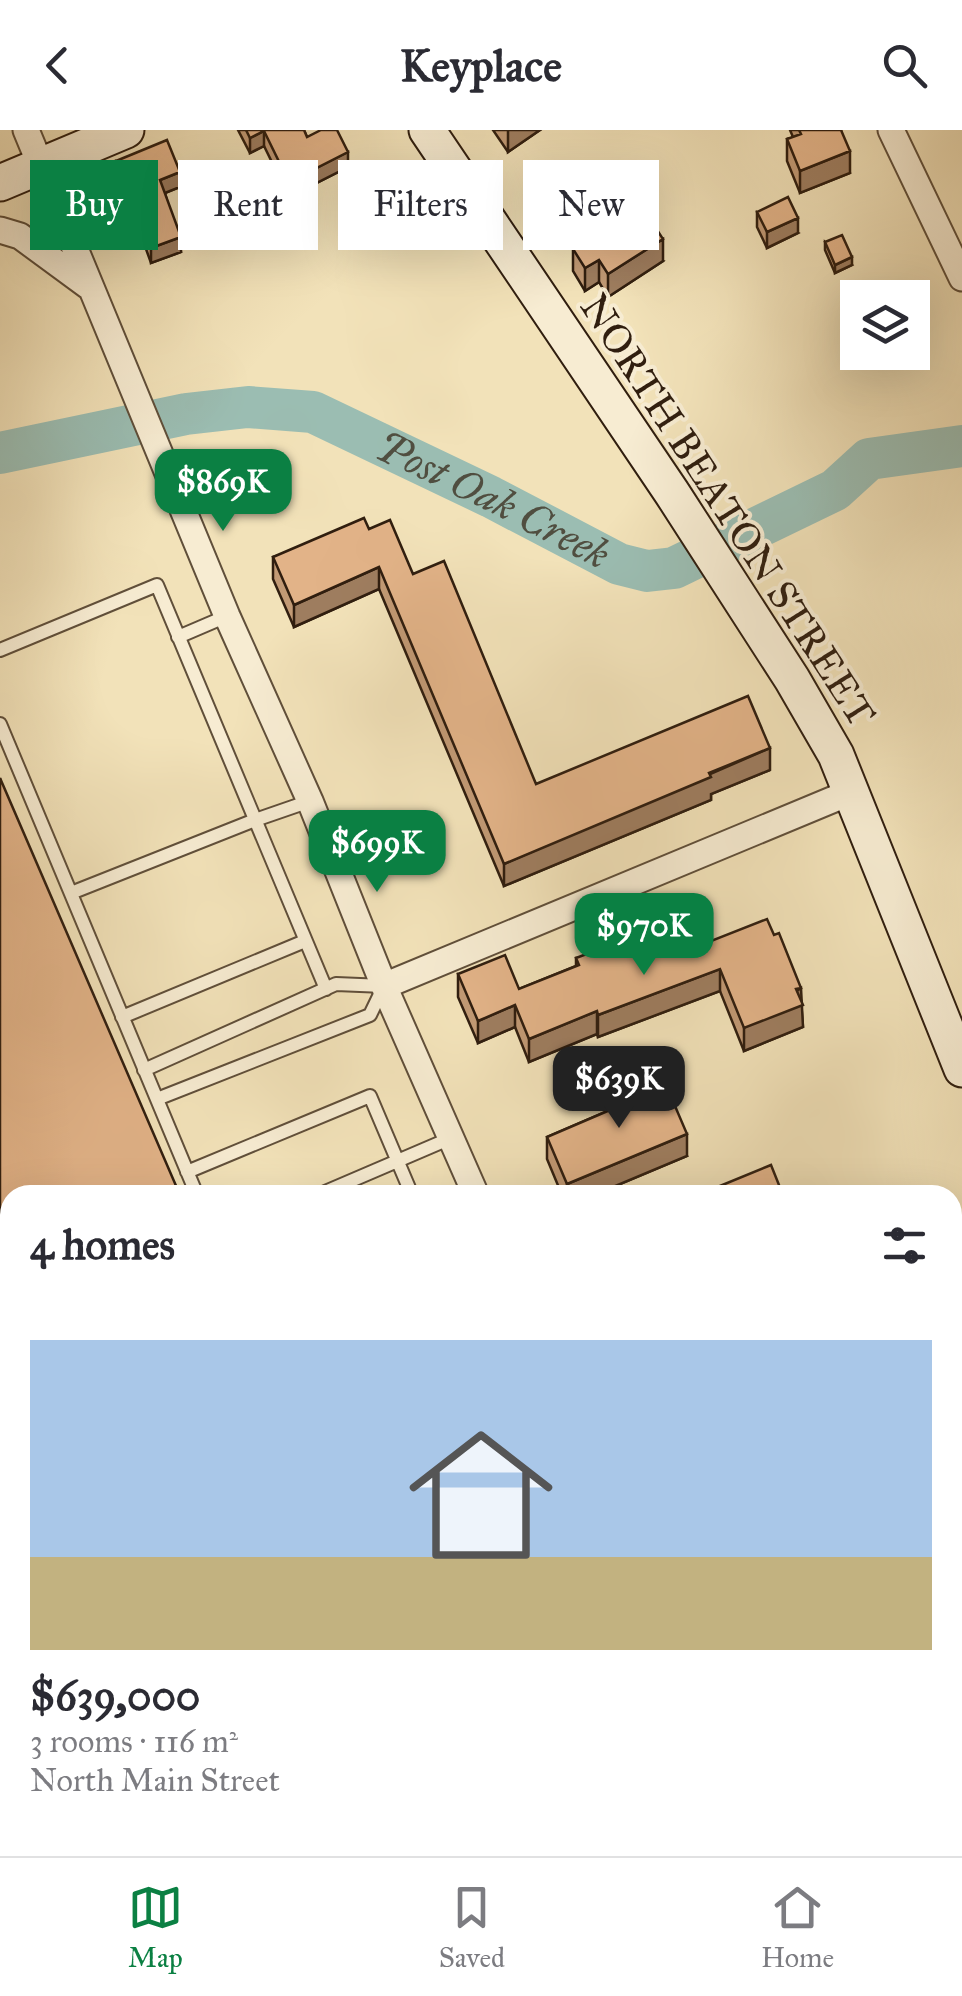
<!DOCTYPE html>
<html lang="en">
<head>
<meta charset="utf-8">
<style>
	body { margin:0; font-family:"IM FELL Great Primer",serif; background:#f7f7f7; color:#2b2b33; height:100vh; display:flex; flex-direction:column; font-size:38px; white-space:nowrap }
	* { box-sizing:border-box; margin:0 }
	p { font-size:32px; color:#7c7c81 }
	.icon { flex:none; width:55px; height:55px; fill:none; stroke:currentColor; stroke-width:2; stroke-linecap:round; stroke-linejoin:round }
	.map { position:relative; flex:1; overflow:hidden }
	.details { position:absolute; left:0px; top:1055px; width:962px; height:672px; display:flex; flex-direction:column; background:#fff; border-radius:30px 30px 0 0; box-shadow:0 10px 40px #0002 }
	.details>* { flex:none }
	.hud { position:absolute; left:30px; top:30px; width:902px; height:90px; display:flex; gap:20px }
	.fabs { position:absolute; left:840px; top:150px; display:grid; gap:20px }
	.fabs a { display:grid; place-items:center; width:90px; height:90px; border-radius:0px; background:#fff; box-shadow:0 10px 40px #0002; font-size:50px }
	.price { position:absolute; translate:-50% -85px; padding:0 22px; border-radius:20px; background:#0b8043; color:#fff; font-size:32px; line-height:65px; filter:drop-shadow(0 2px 5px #0008) }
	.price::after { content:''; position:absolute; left:50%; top:60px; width:30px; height:22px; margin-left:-15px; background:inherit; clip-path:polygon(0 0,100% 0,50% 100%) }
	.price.active { background:#222; color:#fff }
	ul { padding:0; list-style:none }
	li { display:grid; align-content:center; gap:20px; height:530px; padding:0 30px }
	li+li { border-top:2px solid #e1e1e2 }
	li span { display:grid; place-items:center; height:310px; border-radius:0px; color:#555 }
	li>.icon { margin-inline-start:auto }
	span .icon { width:180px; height:180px; fill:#fffc; stroke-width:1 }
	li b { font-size:42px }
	h2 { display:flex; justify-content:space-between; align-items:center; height:120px; padding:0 30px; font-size:42px }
	.pill { padding:0 35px; border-radius:0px; background:#fff; box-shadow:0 10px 40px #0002; font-size:35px; line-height:90px }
	.pill.active { background:#0b8043; color:#fff }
	header { display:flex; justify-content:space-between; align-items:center; height:130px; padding:0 30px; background:#fff; font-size:45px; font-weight:800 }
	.dock { display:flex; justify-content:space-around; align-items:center; height:140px; border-top:2px solid #e1e1e2; background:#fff; font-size:28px; color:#7c7c81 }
	.dock a { display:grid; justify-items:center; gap:5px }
	.dock .active { color:#0b8043 }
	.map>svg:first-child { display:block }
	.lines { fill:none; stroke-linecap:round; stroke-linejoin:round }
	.river { stroke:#9bbdb2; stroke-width:42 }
	.lane-casing { stroke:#604f3a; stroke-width:16 }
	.street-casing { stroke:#604f3a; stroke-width:29 }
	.secondary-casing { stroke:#301e0f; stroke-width:39 }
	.lane { stroke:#f7ecd2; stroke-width:12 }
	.street { stroke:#f7ecd2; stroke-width:25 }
	.secondary { stroke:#f7ecd2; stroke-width:35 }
	.wall { fill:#c29a75; stroke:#301e0f; stroke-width:2.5 }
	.shaded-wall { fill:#9e7d5f; stroke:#301e0f; stroke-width:2.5 }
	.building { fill:#e2b388; stroke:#301e0f; stroke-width:2.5 }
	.labels { text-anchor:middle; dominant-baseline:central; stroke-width:8; stroke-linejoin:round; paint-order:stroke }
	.street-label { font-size:40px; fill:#301e0f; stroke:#f7ecd2 }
	.water-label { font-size:42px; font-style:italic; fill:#504e40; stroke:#f7ecd2 }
</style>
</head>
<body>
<header><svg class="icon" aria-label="back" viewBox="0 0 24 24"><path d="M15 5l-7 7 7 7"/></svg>Keyplace<svg class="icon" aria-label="search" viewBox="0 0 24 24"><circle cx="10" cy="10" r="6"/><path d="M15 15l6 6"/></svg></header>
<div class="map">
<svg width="962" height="1726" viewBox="0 0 962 1726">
	<rect width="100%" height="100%" fill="#f2e2b9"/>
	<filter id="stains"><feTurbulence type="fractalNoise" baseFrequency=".002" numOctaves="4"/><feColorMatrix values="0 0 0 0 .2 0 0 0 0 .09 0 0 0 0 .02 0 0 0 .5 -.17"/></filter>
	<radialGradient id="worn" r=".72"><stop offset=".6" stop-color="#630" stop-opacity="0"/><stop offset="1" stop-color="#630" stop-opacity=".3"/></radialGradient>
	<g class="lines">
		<path class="river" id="s1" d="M0,323L186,284L248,277L313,282L491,367L619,434L647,441L674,438L835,360L869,329L962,316"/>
		<defs>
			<path id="lane" d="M178,507L227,486
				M0,520L157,455L326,859
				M0,594L197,1065
				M71,763L255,690L310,671
				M122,887L305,811
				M144,940L336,854L384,856L370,885L157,969
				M187,1042L370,966L412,1065
				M318,1065L451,1008
				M0,1352L10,1373"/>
			<path id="street" d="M26,0L227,486L310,671L384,856L476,1065
				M891,0L962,148
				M0,100L20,106L88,156
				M384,856L851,662
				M0,1678L10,1673
				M314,1718L318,1726
				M755,1718L759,1726
				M938,1726L962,1716"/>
			<path id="secondary" d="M427,0L672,363L792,549L836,625L962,939
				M0,53L126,0"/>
		</defs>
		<use href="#lane" class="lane-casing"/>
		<use href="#street" class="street-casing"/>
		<use href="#secondary" class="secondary-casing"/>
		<use href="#lane" class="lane"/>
		<use href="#street" class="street"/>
		<use href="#secondary" class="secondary"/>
	</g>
	<path class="wall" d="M238,0H304L307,7L348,37L289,67L264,16L250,23Z
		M493,0H540L508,22Z
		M790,0H841L850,43L800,63L787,31V9L793,7Z
		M116,31L180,57L165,63L181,122L151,133L131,77L116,46Z
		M757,82L798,103L767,118L757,97Z
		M576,97L663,131L608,167L599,152L585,161L573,141V119L576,117Z
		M825,112L852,135L835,143L825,120Z
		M369,399L413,444L536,654L770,640L711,664V670L504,756L379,459L294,497L273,449V427Z
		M0,648L10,1065V1191L7,1183Z
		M691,819L801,870L803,897L744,921L720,861L598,907L597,904L529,932L515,897L478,913L458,867V844L519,859L576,836V828Z
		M631,952L687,1026L594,1065H562L547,1029V1007L631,971Z
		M962,1551V1637L952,1614V1555Z
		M10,1560V1636L3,1639L0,1632V1564Z
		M376,1718H426L404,1726H379Z
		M536,1718H571V1726H540Z
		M649,1718H710L714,1726H653Z"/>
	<path class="shaded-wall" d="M508,0H540L508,22Z
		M264,1V16L250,23V8Z
		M850,21V43L800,63V41Z
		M348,22V37L289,67V52Z
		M180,42V57L160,65V50Z
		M798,88V103L767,118V102Z
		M181,107V122L151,133V118Z
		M663,109V131L608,167V144Z
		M852,127V135L835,143V135Z
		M599,130V152L585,161V138Z
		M379,437V459L294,497V475Z
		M770,618V640L711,664V670L504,756V734Z
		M720,839V861L598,907V885Z
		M801,858L803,897L744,921V898Z
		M515,875V897L478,913V891Z
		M597,881V904L529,932V909Z
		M687,1004V1026L594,1065H567V1054Z
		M7,1154V1183L0,1186V1157Z
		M962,1243V1258L952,1262V1247Z
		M10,1621V1636L3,1639V1624Z
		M387,1718H426L404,1726H383V1719Z
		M560,1718H571V1726H544V1723Z"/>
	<path class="building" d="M246,0H304L307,7L321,0H337L348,22L289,52L264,1L250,8Z
		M799,0H841L850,21L800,41L787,9L801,4Z
		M167,10L180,42L160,50L181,107L151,118L131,62L116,31Z
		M632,61L663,109L608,144L599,130L585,138L573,119L585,111L576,97Z
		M788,67L798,88L767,102L757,82Z
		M842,105L852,127L835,135L825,112Z
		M364,388L369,399L390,390L413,444L444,431L536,654L748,566L770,618L709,643L711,647L504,734L379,437L294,475L273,427Z
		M0,648L180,1065H10V1162L7,1154L0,1157Z
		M679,789L691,819L767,789L774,805L779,803L801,858L796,859L803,875L744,898L720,839L598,885L597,881L529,909L515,875L478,891L458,844L505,825L519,859L579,835L576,828Z
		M660,941L687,1004L567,1054L547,1007L638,968L631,952Z
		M771,1035L783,1065H698Z
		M952,1200L962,1222V1243L952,1247Z
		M962,1551V1615L952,1592V1555Z
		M10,1560V1621L3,1624L0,1616V1564Z
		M194,1718H221L225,1726H186L184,1722Z
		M542,1718H560L544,1723Z
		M659,1718H710L714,1726H662Z"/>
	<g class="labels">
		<g class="street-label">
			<text transform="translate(728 380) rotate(57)">NORTH BEATON STREET</text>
		</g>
		<g class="water-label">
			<text stroke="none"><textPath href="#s1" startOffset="518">Post Oak Creek</textPath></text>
		</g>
	</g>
	<rect width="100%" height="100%" filter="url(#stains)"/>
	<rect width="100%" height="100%" fill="url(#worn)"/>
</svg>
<div class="fabs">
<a><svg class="icon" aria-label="layers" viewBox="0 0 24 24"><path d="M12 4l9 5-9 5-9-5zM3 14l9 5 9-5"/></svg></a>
</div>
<b class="price" style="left:223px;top:404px">$869K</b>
<b class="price" style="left:377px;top:765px">$699K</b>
<b class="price" style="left:644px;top:848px">$970K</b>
<b class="price active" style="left:619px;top:1001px">$639K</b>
<div class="hud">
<a class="pill active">Buy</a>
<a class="pill">Rent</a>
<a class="pill">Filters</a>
<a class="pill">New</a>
</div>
<section class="details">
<h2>4 homes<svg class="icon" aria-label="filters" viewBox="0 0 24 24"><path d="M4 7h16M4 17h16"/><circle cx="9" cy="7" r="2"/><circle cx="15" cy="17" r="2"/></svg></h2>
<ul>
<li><span style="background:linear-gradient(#a9c7e8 70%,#c2b280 0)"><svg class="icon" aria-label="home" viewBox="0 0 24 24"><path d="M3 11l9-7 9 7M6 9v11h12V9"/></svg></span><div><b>$639,000</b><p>3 rooms · 116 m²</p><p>North Main Street</p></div></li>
</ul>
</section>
</div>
<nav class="dock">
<a class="active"><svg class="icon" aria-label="map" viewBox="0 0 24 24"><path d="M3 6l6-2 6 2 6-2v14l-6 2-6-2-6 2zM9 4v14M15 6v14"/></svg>Map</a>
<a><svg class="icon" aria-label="saved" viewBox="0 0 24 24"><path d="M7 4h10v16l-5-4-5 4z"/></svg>Saved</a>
<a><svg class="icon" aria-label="home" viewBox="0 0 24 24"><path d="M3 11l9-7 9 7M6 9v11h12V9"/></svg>Home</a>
</nav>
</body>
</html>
